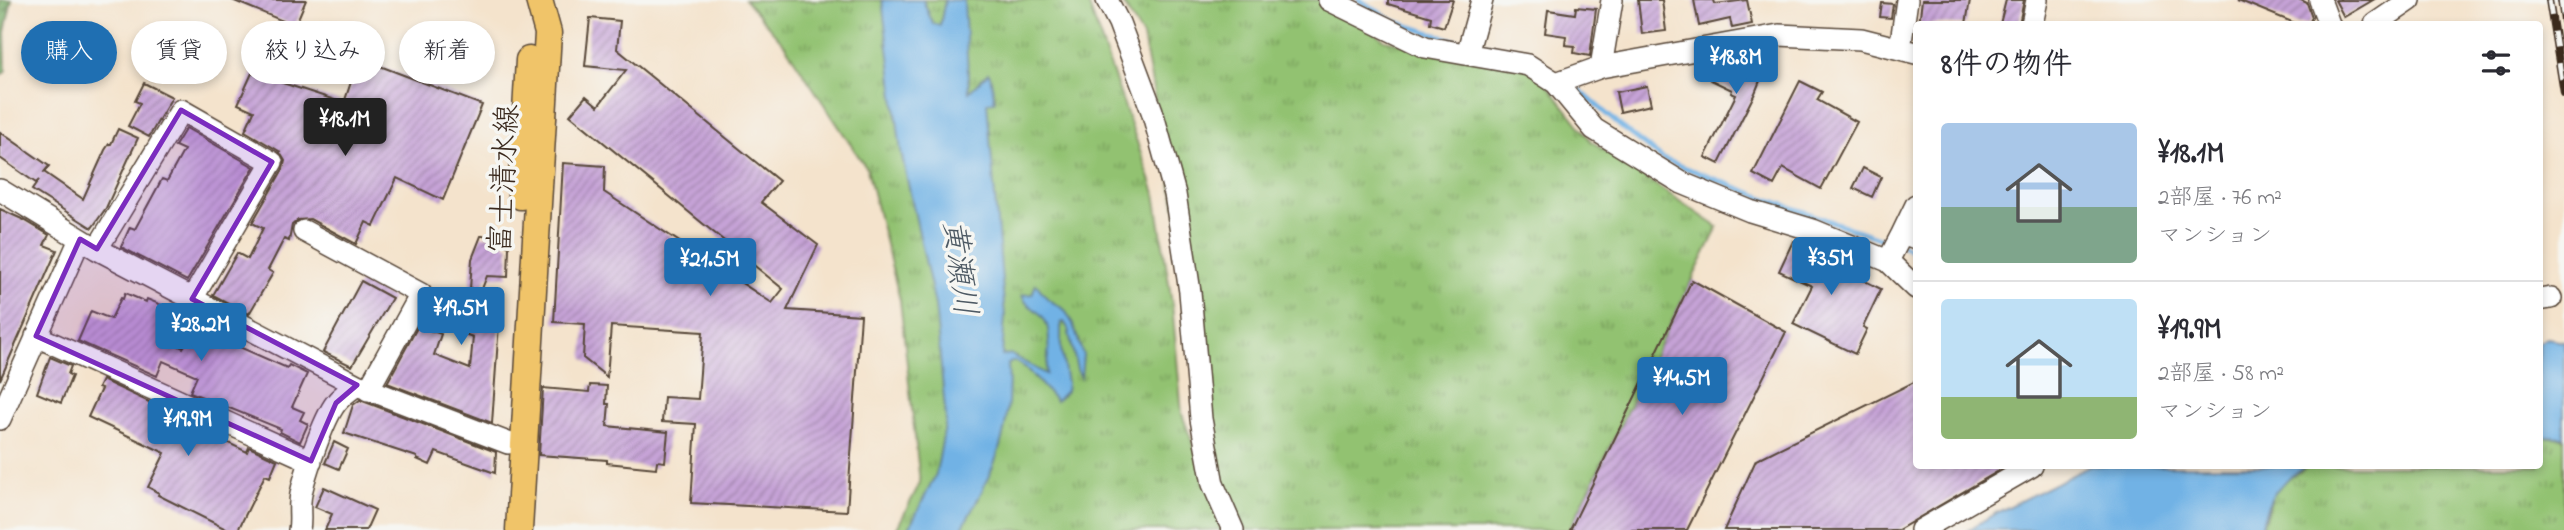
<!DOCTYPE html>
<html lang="ja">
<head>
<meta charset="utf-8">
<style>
	body { margin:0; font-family:"Indie Flower","Klee One",sans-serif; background:#f7f7f7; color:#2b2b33; height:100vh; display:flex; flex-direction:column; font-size:26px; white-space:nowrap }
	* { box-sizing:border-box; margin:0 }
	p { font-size:23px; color:#7c7c81 }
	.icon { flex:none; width:38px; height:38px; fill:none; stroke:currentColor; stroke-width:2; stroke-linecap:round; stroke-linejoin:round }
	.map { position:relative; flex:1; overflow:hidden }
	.side { position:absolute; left:1913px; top:21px; width:630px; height:448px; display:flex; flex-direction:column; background:#fff; border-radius:7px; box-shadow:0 4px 10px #0003 }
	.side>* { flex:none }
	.hud { position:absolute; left:21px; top:21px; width:665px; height:63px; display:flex; gap:14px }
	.price { position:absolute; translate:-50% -60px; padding:0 16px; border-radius:7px; background:#1f6fb2; color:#fff; font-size:23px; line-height:46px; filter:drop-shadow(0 2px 4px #0008) }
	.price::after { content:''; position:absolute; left:50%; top:42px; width:21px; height:16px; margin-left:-10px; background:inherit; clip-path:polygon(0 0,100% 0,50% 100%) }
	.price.current { background:#222; color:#fff }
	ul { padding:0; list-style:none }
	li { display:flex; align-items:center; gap:21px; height:175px; padding:0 28px }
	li+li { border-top:2px solid #e1e1e2 }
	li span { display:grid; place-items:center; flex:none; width:196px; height:140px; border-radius:7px; color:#555 }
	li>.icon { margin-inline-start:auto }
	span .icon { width:84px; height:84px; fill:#fffc; stroke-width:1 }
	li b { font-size:30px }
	h2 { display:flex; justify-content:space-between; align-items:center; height:84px; padding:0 28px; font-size:30px }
	.pill { padding:0 24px; border-radius:32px; background:#fff; box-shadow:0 4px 10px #0003; font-size:24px; line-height:63px }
	.pill.current { background:#1f6fb2; color:#fff }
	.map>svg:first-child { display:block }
	.grass { fill:url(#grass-tufts); stroke:#667648; stroke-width:2 }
	.forest { fill:url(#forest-firs); stroke:#586940; stroke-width:2 }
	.water { fill:#71b2e5; stroke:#566e82; stroke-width:2 }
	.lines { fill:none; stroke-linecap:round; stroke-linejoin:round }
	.stream { stroke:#71b2e5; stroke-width:5 }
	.building { fill:url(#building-hatch) }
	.minor-casing { stroke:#574638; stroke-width:24 }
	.major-casing { stroke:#574638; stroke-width:29 }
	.minor { stroke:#fff; stroke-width:21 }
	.major { stroke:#f0c469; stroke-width:26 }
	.rail-casing { stroke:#3b2a1e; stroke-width:8 }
	.rail { stroke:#f6f6f2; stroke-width:5; stroke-dasharray:16; stroke-linecap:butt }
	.marked { fill:#7b2cbf; fill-opacity:0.2; stroke:#7b2cbf; stroke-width:5; stroke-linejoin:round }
	.labels { text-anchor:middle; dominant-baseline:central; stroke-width:7; stroke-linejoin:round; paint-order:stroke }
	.street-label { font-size:30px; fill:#3b2a1e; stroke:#f6f6f2 }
	.water-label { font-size:32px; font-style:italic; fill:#4e5a64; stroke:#f6f6f2 }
</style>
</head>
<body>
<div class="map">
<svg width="2564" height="530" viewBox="0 0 2564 530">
	<defs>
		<pattern id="grass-tufts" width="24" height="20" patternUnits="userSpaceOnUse" patternTransform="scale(1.75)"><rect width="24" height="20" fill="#92c271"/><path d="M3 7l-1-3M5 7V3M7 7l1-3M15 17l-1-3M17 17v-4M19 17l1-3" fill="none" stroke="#789e5c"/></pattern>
		<pattern id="forest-firs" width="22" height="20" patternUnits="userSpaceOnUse" patternTransform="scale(1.75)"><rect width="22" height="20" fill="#75a863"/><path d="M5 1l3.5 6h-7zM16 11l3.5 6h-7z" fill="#618951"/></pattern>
		<pattern id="building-hatch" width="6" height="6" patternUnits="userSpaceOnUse" patternTransform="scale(1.75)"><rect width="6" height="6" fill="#c6a3d7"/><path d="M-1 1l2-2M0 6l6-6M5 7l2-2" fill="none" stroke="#a285ae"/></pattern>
	</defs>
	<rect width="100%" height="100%" fill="#f6f6f2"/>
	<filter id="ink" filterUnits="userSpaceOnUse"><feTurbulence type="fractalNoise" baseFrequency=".0143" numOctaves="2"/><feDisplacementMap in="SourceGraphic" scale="14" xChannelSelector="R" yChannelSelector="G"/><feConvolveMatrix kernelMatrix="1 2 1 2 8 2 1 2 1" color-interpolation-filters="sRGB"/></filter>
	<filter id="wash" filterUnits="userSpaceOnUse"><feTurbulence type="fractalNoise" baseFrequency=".00686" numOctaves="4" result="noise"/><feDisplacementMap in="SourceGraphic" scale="28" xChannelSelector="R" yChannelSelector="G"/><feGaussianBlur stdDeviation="1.57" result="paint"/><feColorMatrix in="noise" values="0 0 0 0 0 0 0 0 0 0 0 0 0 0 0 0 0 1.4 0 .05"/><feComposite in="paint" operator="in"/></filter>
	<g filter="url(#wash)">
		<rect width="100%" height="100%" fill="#f4e3cc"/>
		<path class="grass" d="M745,0H1087L1155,193L1172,303L1182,414L1224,530H896L920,483L900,300L867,169L784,44Z
			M1121,0H1330L1385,40L1536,70L1591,141L1718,227L1569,530H1245L1205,442L1182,240L1143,37Z
			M2539,436L2564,438V530H2261L2276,487L2309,466H2539Z"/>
		<path class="forest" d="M0,0H12L5,32L6,72L0,75Z"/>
		<path class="water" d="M882,0H923L933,24L940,25L945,0H964L969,92L988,73L990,75L995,101L987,102L1005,316L1002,356L1010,354L1046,374C1047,359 1053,332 1044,319C1038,308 1025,307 1022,295L1032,294L1036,284L1048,299L1065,310L1073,324L1083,355L1081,377L1077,370L1068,328L1064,322L1061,323V349L1067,383L1066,391L1056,401L1025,367L1014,361L1008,364C1013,433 994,471 961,530H908L936,474L946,420L935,305L901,152Z
			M2547,338L2564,341V437L2539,436V343Z
			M2090,466H2307C2277,484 2268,495 2261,530H1968L1996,513Z"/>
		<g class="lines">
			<path class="stream" d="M1359,0L1393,21L1462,43
				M1476,45L1507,49L1521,54
				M1571,83L1626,131L1663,159L1759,196L1893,243
				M1903,246L1916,251"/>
		</g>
		<g id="blocks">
			<path class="building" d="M232,0H306L295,26Z
				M1388,0H1453L1444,27L1430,23L1431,17L1388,4Z
				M1638,0H1662L1666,31L1642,34Z
				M1694,0H1714L1715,4L1747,0L1752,24L1732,28L1730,19L1699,26Z
				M1922,0H1970L1966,24H1919Z
				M2006,0H2024L2019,24H2000Z
				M2238,0H2301L2307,3L2312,17L2309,24H2297Z
				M2335,0H2373L2344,17Z
				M1882,3L1893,4L1891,18L1880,17Z
				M1576,7L1596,9L1590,56L1574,53L1575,46L1565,45L1566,36L1545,33L1548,10L1575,14Z
				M590,18L620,21L617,49L779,181L761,202L818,245L787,310L861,315L847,511L691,503L696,424L662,422L664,397L698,399L703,332L611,326L607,377L583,358L585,324L554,322L563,163L605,166L604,192L772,303L783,289L570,115L586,96L598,106L626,70L585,66Z
				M1759,52L1770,56L1755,93L1719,164L1705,157L1736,95L1731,93L1732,90L1711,80L1721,59L1731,57L1743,63L1747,54Z
				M359,58L482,105L443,200L397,178L374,226L366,222L356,244L310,219L298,220L292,225L289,241L284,239L268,270L273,273L249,314L213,295L237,253L248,259L263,228L252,223L283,169L285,161L279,151L245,131L254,111L238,104L252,73L344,103Z
				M1800,81L1822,92L1817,100L1857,122L1821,189L1783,168L1774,185L1753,174Z
				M144,83L172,97L149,137L128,126L140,103L135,101Z
				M1647,86L1651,105L1620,112L1616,92Z
				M186,128L254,167L187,281L121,247L130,227L135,229L162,179L167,181L184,150L175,146Z
				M118,129L138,138L106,208L92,228L32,190L39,180L36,183L0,158V132L49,166L44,172L83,199L105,150L109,144H111Z
				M1863,168L1881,177L1872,197L1853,188Z
				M0,209L24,220L49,235L44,245L57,250L0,380Z
				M481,236H504V244L509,247L508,277L487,276L478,299L500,310L492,423L387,383L418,326L441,334L434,355L470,369L473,337L467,335L472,259Z
				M1793,241L1861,272L1859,278L1881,289L1863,327L1867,329L1855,354L1793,324L1812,286L1779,271Z
				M1692,280L1786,332L1687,530H1570Z
				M361,281L392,298L352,366L323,352Z
				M125,293L146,302L147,299L164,306L163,310L173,315L162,337L183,348L201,318L213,325L210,334L287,368L289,365L307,374L292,407L304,412L300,420L308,424L300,442L280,432L281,429L190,392L197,376L163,361L157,376L78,341L91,311L111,319L121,298L123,299Z
				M50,357L71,366L68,374L72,376L61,403L37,393Z
				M102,380L149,402L150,405L222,435L220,439L247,452L249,447L277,460L270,477L265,475L238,530H228L158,495L159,493L148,487L165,453L88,417L101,389L98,388Z
				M1916,381V466H2007L1898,530H1724L1756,460Z
				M590,385L607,386L606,404H609L607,426L668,432L665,462L657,461L656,468L607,463V460L539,455L543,388L589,392Z
				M360,400L496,452L495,473L436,452L430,465L417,459V457L344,433L353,405Z
				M334,442L348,449L339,469L325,463Z
				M324,487L375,510L366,530H325L332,514L315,507Z"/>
		</g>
	</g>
	<g filter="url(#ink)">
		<use href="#blocks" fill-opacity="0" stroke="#574638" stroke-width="2"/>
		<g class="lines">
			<defs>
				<path id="minor" d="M1107,0L1119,23L1152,111L1175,194L1190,292L1201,419L1213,484L1233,530
					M1329,0L1425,47L1528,65L1556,83L1601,67L1779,35L1861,39L1916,53
					M2320,0L2329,24
					M2032,24L2037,0
					M2375,24L2410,0
					M1900,49L1907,0
					M1467,54L1482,0
					M1601,67L1612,0
					M1556,83L1594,129L1682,183L1750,211L1813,230L1888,261L1902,234
					M0,190L97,249L357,385L508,443
					M1916,205L1902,234L1916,239
					M304,231L421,294L368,390
					M97,249L181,110L272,162L192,299
					M1888,261L1916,288
					M2539,300L2551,298
					M36,336L311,461
					M0,419L80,239
					M299,530C301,520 299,512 300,502C301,483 324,418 336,403C341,396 350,390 357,385
					M1921,530L2032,466"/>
				<path id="major" d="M521,196L529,60
					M519,530L548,33L539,0"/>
			</defs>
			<use href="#minor" class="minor-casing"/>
			<use href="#major" class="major-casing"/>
			<use href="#minor" class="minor"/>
			<use href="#major" class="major"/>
			<defs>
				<path id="rail" d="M2549,0L2564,93
					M2561,0L2564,21"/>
			</defs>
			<use href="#rail" class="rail-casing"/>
			<use href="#rail" class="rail"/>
		</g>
	</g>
	<path class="marked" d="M181,110L272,162L192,299L357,385L336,403L311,461L36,336L80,239L97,249Z"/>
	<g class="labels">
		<g class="street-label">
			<text transform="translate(506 179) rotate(-87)">富士清水線</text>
		</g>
		<g class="water-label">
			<text transform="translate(958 268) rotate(83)">黄瀬川</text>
		</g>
	</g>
</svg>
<b class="price" style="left:1736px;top:96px">¥18.8M</b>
<b class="price current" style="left:345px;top:158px">¥18.1M</b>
<b class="price" style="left:1831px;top:297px">¥35M</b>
<b class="price" style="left:710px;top:298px">¥21.5M</b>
<b class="price" style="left:461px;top:347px">¥19.5M</b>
<b class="price" style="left:201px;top:363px">¥28.2M</b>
<b class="price" style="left:1682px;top:417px">¥14.5M</b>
<b class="price" style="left:188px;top:458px">¥19.9M</b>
<div class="hud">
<a class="pill current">購入</a>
<a class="pill">賃貸</a>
<a class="pill">絞り込み</a>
<a class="pill">新着</a>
</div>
<section class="side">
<h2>8件の物件<svg class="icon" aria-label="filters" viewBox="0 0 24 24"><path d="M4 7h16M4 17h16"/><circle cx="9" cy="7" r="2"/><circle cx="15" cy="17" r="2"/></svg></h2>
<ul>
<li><span style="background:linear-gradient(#a9c7e8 60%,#7fa58c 0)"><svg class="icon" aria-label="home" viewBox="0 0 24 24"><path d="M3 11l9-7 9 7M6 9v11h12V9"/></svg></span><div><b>¥18.1M</b><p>2部屋 · 76 m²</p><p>マンション</p></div></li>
<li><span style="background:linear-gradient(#bfe0f5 70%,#8fb573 0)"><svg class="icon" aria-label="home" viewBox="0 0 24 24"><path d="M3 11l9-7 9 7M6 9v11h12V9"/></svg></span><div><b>¥19.9M</b><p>2部屋 · 58 m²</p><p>マンション</p></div></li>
</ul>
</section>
</div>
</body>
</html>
